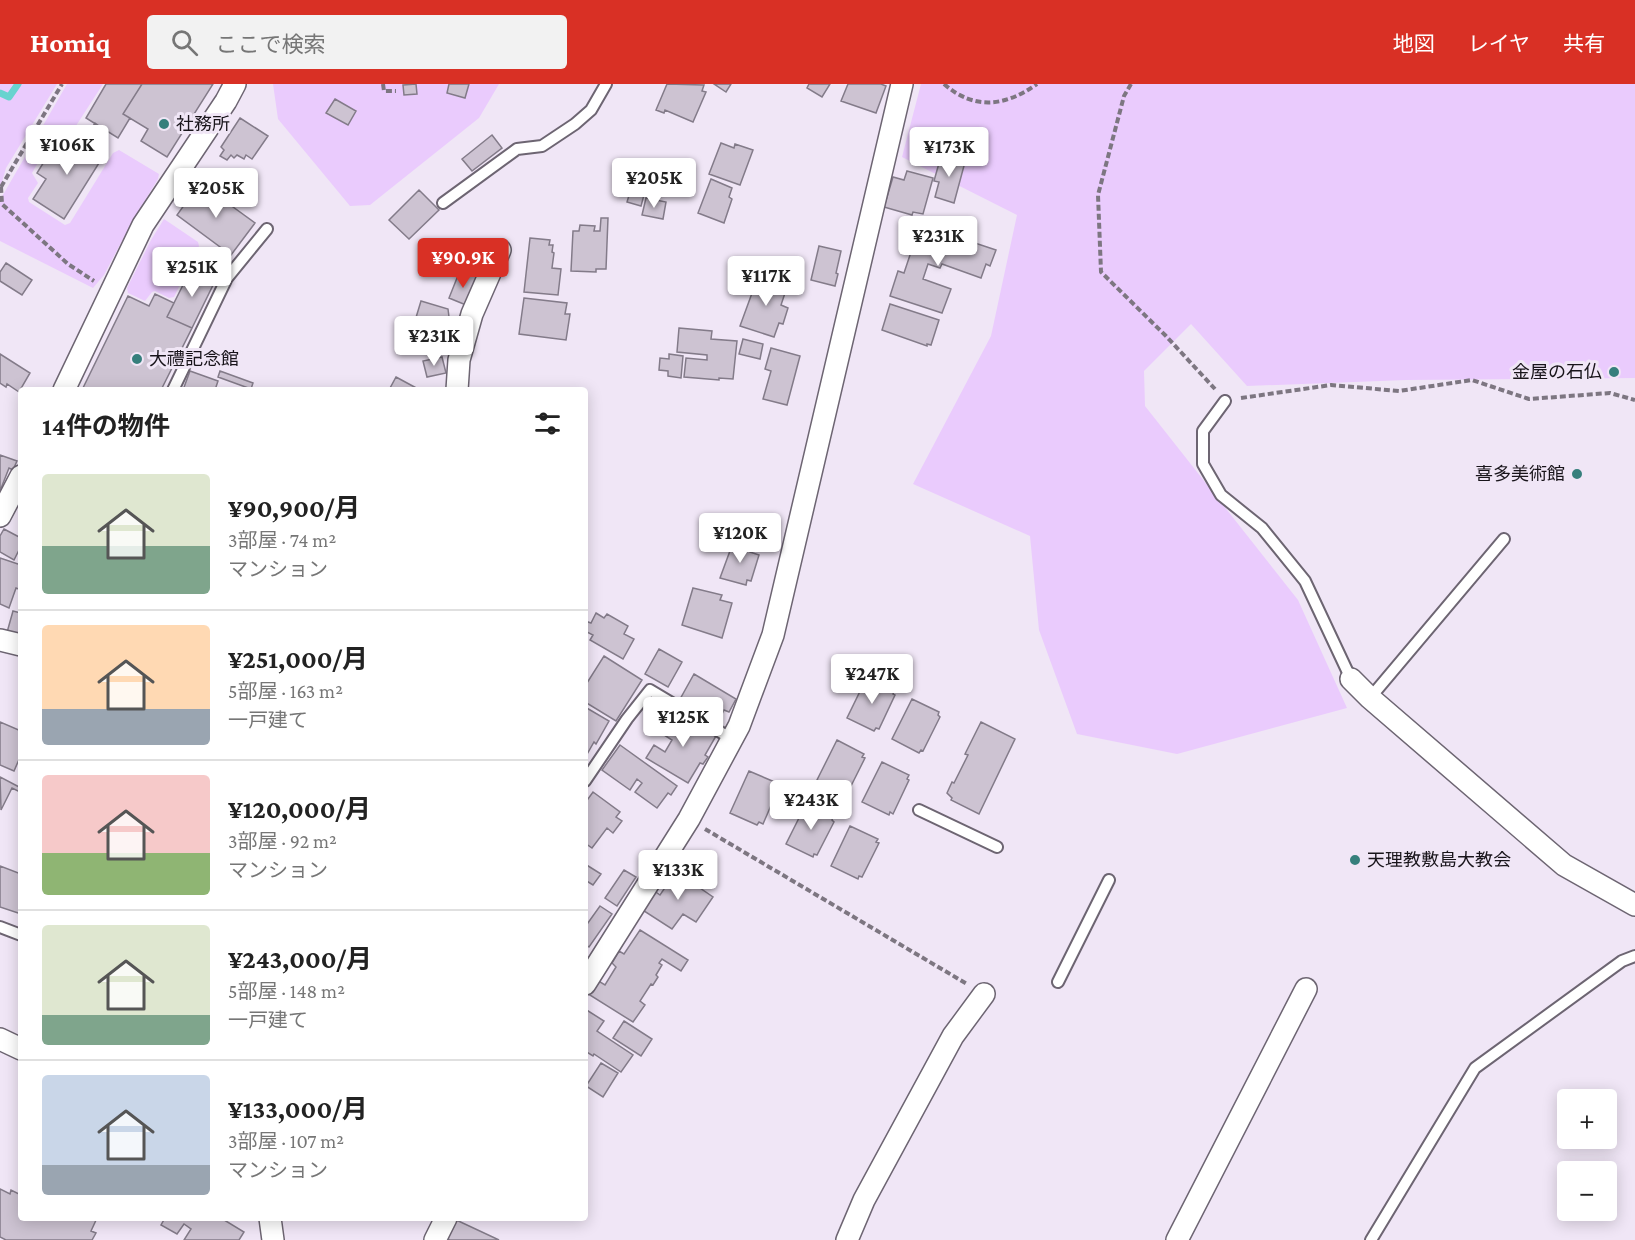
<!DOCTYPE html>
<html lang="ja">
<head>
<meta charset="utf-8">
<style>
	body { margin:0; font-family:"Crimson Pro","Noto Sans JP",serif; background:#f2f2f2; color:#222; height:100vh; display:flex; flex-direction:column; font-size:22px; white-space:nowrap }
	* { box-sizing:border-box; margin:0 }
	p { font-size:20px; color:#767676 }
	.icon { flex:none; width:33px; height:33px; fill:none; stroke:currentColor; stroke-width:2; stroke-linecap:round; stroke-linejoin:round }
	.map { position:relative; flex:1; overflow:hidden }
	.details { position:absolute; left:18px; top:303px; width:570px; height:834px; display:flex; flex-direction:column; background:#fff; border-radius:6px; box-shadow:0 3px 15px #0003 }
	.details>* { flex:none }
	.fabs { position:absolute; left:1557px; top:1005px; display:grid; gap:12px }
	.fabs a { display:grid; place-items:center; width:60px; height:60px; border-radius:6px; background:#fff; box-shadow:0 3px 15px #0003; font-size:30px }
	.price { position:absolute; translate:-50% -51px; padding:0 14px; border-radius:6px; background:#fff; color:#222; font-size:20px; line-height:39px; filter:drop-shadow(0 2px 3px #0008) }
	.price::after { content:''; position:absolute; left:50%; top:36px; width:18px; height:14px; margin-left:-9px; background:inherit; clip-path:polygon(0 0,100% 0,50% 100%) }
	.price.selected { background:#d93025; color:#fff }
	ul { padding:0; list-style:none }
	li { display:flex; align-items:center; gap:18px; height:150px; padding:0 24px }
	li+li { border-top:2px solid #e0e0e0 }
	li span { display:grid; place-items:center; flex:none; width:168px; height:120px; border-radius:6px; color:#555 }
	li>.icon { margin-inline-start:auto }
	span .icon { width:72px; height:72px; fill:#fffc; stroke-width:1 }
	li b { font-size:26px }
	h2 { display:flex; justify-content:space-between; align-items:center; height:72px; padding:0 24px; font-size:26px }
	header { display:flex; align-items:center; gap:36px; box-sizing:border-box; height:84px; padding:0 30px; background:#d93025; color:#fff }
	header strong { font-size:28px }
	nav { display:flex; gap:33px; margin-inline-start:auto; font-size:21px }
	.search { width:420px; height:54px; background:#f2f2f2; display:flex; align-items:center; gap:15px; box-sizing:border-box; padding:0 21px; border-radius:6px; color:#767676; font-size:22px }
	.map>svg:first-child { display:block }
	.green { fill:#eacbfd }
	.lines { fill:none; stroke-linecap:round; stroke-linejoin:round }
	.stream { stroke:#68d3cf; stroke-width:7 }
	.building { fill:#cdc3d2; stroke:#837b89; stroke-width:1.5 }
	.lane-casing { stroke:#6d6572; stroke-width:14 }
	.street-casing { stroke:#6d6572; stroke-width:24 }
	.path { stroke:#7d7681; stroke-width:4; stroke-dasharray:6 3; stroke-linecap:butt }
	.lane { stroke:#fff; stroke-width:10 }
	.street { stroke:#fff; stroke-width:21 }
	.poi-dot { fill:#367f7c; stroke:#f0e6f6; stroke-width:2 }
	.labels { text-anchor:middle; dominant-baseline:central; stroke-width:6; stroke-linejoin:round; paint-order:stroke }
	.poi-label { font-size:18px; fill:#18141a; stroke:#f0e6f6; text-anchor:start }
</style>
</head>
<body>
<header>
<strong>Homiq</strong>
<div class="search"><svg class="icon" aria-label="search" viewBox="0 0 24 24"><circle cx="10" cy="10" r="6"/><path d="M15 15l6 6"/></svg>ここで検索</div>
<nav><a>地図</a><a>レイヤ</a><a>共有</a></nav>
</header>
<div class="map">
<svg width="1635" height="1156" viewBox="0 0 1635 1156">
	<rect width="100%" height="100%" fill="#f0e6f6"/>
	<path class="green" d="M0,0H57L6,84L0,105Z
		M67,0H103L61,65L55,66L50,63L46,65L32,89L38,99L28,114L29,118L65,141L70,139L113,69L119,66L159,90L158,95L132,138L104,191L93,204L0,157V116Z
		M273,0H499L479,34L370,121L350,122L278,35Z
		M921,0H1635V294L1406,296L1247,302L1191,240L1144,287L1145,322L1298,516L1347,624L1177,670L1077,650L1039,546L1030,452L913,400L991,252L1017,131L902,73Z
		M164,135L198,158L199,162L174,213L169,214L155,207L152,208L145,217L128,209L127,204L151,156Z"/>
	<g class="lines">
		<path class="stream" d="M0,9L9,13L18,0"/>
	</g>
	<path class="building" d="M106,0H142L123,30L130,34L118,54L86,34Z
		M142,0H213L167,73L141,57L148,45L123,30Z
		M416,0L417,10L404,11L403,1Z
		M449,0H469L465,14L447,9Z
		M667,0L704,1L702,7L706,8L693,38L665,26L664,29L656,26Z
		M714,0H731L726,8Z
		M809,0H830L822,13L807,4Z
		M848,0H881L886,2L876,29L841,17Z
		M335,15L356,27L348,41L326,29Z
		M240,34L268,52L252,75L246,71L244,75L237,71L234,74L231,71L227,76L220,72L224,66L221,63Z
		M95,39L103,45L92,63L83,58Z
		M492,51L502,64L472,87L462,75Z
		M74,52L104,71L64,135L33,115L46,95L37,89L50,68L60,74Z
		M721,59L734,64L735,60L753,66L740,101L709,90Z
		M941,72L965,78L954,119L935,113L939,98L934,97Z
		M907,87L933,94L923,130L913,128L912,131L884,123L893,93L904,96Z
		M635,92L648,96L641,122L627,118Z
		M711,95L732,104L729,113L732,115L724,139L698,129Z
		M200,99L255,139L231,171L177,131Z
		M419,106L439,126L409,155L389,136Z
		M646,114L666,118L663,135L642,131Z
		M601,134H608L606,185H596V188L571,187L573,147H579L580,141L595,142L594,147H600Z
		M920,141L940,148L939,150L951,154V151L996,166L990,182L986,180L981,194L942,180L940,184L928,180L923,195L951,205L942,229L890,212L898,187L904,189Z
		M530,154L550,156L549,161H553L552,168L554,169L552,184L561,185L558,211L524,208Z
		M819,162L841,167L836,189L838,190L835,202L811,196Z
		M220,167L230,173L217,194L207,187Z
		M6,179L32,196L22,211L0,197V188Z
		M192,183L216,195L192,244L167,233Z
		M469,189L478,192L466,221L449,214L457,194L465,197Z
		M759,190L788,200L781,221L788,224L783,240L779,239L774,253L740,242Z
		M155,210L174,219L167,233L192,244L161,306H82L128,212L149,222Z
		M524,214L567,219L565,230H570L566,256L519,250Z
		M421,217L448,225L449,233L453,234L442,266L434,264L433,267L408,260Z
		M890,220L939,236L931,261L927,260V262L882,246Z
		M679,244L712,247L711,255L737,257L733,295L719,294V296L684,293L686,274L707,276V271L677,268Z
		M743,255L763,260L760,275L739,270Z
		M771,264L800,272L787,321L763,315L771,287L765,285Z
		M0,270L30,289L19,308L7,300L6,303L0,299Z
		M669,270L683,272L681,294L668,292V287L659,286L660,274L669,275Z
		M442,273L446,289L427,293L423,277Z
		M190,287L218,297L215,306H183Z
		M220,287L253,299L251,305L218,293Z
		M396,293L420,306H389Z
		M0,371L17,377L13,386L9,384L0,407Z
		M4,445L21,454V462L14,476L0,468V452Z
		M734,456L752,461L750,468L759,471L751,497L747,496L746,501L720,494Z
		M0,474L21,481V506L16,504L9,524L0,520Z
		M693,504L722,511L720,516L732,519L722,554L682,541Z
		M13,527L21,529V556L6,552Z
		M596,529L604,534L607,530L628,542L624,550L634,555L623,575L590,556L593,551L585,547V542L588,538L591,539Z
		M659,565L682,578L668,603L645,590Z
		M604,572L642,596L616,637L585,618V602Z
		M694,590L736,615L729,628L724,626L722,630L714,626L709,634L679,617Z
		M867,593L895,606L893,610L895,611L879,645L876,644L874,647L847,634Z
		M912,615L939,628L938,631L940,633L923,667L921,666L919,669L892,655Z
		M585,623L609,637L596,660L594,658L586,672Z
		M672,630L681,635L682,631L716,652L705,671L708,673L703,680L700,679L688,699L646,674L654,661L665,668L672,656L661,649Z
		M0,638L21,647V671L14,687L0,681Z
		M981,638L1015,655L979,730L951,716L952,714L947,709L952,698L954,699L968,671L965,670Z
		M837,656L864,670L862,673L865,674L848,708L845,706L844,710L817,696Z
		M620,661L677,702L671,711L668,709L657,724L635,708L642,699L637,695L630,706L602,686Z
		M882,678L909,691L907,695L909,696L893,730L890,728L889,731L862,718Z
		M749,687L777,699L776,702L779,703L763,740L759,738L757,741L730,729Z
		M0,693L21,704L20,708L12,704L1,726Z
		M593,708L620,728L616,733L622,737L613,749L607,744L592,764L585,759V719Z
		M806,720L833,733L832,736L834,738L817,771L814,770L813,773L786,760Z
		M850,742L878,755L876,758L879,759L862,793L859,792L858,795L831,782Z
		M585,780L601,790L593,801L585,796Z
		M0,782L21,790V830L0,823Z
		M624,786L636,793L617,822L605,814Z
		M677,786L701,802L700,804L713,813L696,838L683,830L672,845L641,825L653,806L660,811Z
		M600,822L612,830L589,863L585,860V843Z
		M640,846L688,876L681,887L662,875L659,879L662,881L656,891L658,893L653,901L651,900L640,917L645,921L633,938L585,908L592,893L605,901L616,883L612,879L619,867L624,870Z
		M585,925L604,937L597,947L633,971L621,988L594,970L593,972L585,967Z
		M624,937L652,955L641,972L613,954Z
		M601,979L618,989L603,1013L586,1002Z
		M0,1105L10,1110L11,1106L21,1111V1134H97L91,1147L96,1149L92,1156H6L0,1153Z
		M165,1134H221L244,1148L239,1156H184L191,1145L184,1140L177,1150L161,1141Z
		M452,1134L499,1156H450L441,1152Z"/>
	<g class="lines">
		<defs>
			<path id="lane" d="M443,119L517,65L542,62L575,40L591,26L606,0
				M173,306L227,194L267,145
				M1225,317L1203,347V380L1221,411L1262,444L1305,497L1351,595
				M1370,614L1504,455
				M585,697L627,635L650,606L732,655
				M919,726L997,763
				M0,843L21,851
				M1058,898L1109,796
				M1371,1156L1475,984L1622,877L1635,872"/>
			<path id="street" d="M64,306L143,141L226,17L235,0
				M457,306L459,276L472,230L500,166
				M0,432L21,392
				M0,556L21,561
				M1351,595L1370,614L1564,781L1635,821
				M585,900L689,735L739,642L773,551L902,0
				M0,955L21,965
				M270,1134L273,1156
				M435,1156L446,1134
				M847,1156L864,1116L953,952L984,910
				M1177,1156L1306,905"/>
		</defs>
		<use href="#lane" class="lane-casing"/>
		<use href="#street" class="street-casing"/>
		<path class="path" d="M383,0L384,7H396
			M944,0C975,27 1006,22 1037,0
			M1131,0L1124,12L1098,111L1101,188L1166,252L1215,305
			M1,103L2,120L68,180L94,197
			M1,103L62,0
			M1241,314L1331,301L1399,307L1472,296L1529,315L1610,309L1635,316
			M705,745L967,900"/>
		<use href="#lane" class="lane"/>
		<use href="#street" class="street"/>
	</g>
	<g class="poi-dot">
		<circle cx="164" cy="40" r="6"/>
		<circle cx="137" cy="275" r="6"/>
		<circle cx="1614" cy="288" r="6"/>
		<circle cx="1577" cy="390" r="6"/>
		<circle cx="1355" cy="776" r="6"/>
	</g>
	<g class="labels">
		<g class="poi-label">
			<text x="176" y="40">社務所</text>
			<text x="149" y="275">大禮記念館</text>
			<text x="1602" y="288" text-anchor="end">金屋の石仏</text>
			<text x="1565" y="390" text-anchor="end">喜多美術館</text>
			<text x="1367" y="776">天理教敷島大教会</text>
		</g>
	</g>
</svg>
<div class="fabs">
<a>+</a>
<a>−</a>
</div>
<b class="price" style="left:67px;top:92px">¥106K</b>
<b class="price" style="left:949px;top:94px">¥173K</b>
<b class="price" style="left:654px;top:125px">¥205K</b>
<b class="price" style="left:216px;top:135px">¥205K</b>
<b class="price" style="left:938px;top:183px">¥231K</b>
<b class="price selected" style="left:463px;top:205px">¥90.9K</b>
<b class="price" style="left:192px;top:214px">¥251K</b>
<b class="price" style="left:766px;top:223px">¥117K</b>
<b class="price" style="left:434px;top:283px">¥231K</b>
<b class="price" style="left:740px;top:480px">¥120K</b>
<b class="price" style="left:872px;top:621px">¥247K</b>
<b class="price" style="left:683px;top:664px">¥125K</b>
<b class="price" style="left:811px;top:747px">¥243K</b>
<b class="price" style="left:678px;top:817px">¥133K</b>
<section class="details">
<h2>14件の物件<svg class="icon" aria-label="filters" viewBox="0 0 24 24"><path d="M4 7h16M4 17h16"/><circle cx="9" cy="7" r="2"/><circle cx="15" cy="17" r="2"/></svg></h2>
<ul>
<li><span style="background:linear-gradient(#dfe7d0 60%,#7fa58c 0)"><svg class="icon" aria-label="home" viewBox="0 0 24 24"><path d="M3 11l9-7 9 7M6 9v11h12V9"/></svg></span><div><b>¥90,900/月</b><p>3部屋 · 74 m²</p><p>マンション</p></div></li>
<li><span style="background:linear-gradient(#ffd9b3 70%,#9aa5b1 0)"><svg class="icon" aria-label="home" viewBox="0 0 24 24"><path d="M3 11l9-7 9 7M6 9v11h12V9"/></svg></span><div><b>¥251,000/月</b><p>5部屋 · 163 m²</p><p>一戸建て</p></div></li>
<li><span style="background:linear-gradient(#f6c9c9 65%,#8fb573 0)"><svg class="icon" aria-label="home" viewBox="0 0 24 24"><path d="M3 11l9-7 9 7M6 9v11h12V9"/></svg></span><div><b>¥120,000/月</b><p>3部屋 · 92 m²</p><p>マンション</p></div></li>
<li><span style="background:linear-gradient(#dfe7d0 75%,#7fa58c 0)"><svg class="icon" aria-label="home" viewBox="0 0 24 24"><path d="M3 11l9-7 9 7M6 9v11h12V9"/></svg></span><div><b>¥243,000/月</b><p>5部屋 · 148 m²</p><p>一戸建て</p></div></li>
<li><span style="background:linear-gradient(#c9d6e8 75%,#9aa5b1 0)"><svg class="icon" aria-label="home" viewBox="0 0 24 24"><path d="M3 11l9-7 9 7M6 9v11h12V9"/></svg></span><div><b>¥133,000/月</b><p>3部屋 · 107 m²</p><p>マンション</p></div></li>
</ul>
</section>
</div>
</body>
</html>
